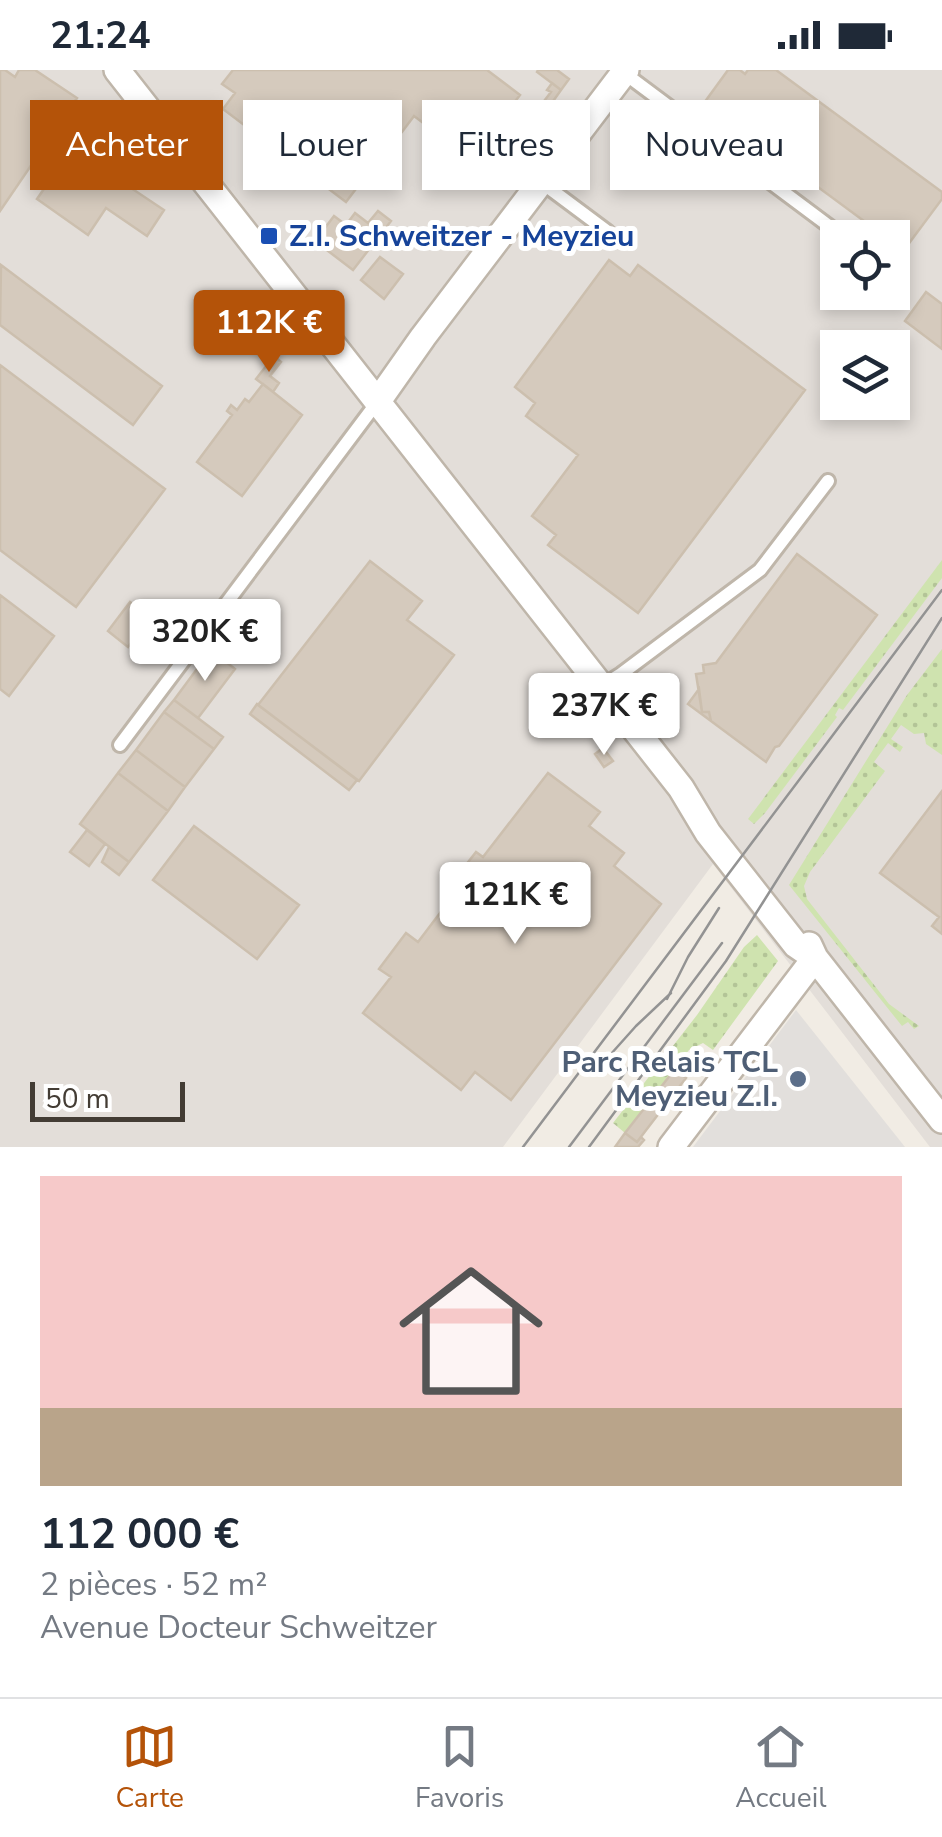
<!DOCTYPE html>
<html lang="fr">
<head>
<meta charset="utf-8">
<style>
	body { margin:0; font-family:"Nunito Sans",sans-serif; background:#f6f6f7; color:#1f2937; height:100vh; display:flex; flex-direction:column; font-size:38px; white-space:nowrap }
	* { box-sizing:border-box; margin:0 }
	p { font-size:32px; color:#747a83 }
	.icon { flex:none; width:55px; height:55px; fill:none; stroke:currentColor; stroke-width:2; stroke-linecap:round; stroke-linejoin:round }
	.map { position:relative; height:1077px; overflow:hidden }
	.details { display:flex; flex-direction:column; background:#fff; flex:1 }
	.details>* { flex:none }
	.top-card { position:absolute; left:30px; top:30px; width:882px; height:90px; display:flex; gap:20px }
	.tools { position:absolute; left:820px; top:150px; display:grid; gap:20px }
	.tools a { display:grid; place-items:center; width:90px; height:90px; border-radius:0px; background:#fff; box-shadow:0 5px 15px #0003; font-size:50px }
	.scale { position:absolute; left:30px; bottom:25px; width:155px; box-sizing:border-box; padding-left:10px; border:5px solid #433c34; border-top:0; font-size:28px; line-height:35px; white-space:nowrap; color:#433c34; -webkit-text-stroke:8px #fff; paint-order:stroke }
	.price { position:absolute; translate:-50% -85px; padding:0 22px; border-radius:10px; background:#fff; color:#222; font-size:32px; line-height:65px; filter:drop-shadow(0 2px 5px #0008) }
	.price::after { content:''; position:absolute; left:50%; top:60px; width:30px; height:22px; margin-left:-15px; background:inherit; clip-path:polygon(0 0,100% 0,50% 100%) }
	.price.active { background:#b45309; color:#fff }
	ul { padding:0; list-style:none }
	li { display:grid; align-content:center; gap:20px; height:530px; padding:0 40px }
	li+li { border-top:2px solid #e0e1e3 }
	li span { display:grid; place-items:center; height:310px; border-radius:0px; color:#555 }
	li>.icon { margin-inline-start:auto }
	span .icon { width:180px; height:180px; fill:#fffc; stroke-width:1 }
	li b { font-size:42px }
	.pill { padding:0 35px; border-radius:0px; background:#fff; box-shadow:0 5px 15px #0003; font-size:35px; line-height:90px }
	.pill.active { background:#b45309; color:#fff }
	.status { display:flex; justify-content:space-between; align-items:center; height:70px; padding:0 50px; background:#fff; direction:ltr }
	.status svg { height:28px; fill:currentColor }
	.dock { display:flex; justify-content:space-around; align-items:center; height:140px; border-top:2px solid #e0e1e3; background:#fff; font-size:28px; color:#747a83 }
	.dock a { display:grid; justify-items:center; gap:5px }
	.dock .active { color:#b45309 }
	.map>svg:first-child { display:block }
	.industrial { fill:#e3ded9; fill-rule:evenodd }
	.grass { fill:url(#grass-dots) }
	.parking { fill:#e2dfdc }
	.building { fill:#d5cabd; stroke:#ccbfae; stroke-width:2.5 }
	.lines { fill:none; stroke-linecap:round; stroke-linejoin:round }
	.service-casing { stroke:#bfb6aa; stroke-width:18 }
	.minor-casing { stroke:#bfb6aa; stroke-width:30 }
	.service { stroke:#fff; stroke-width:12 }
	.minor { stroke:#fff; stroke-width:25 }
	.tram { stroke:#939393; stroke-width:2.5 }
	.transit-dot { fill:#1a4fb4; stroke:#fff; stroke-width:4 }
	.service-dot { fill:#5c6f8a; stroke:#fff; stroke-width:4 }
	.labels { text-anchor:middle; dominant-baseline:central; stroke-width:10; stroke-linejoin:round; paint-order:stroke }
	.transit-label { font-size:30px; font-weight:bold; fill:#164399; stroke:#fff; text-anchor:start }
	.service-label { font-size:30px; font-weight:bold; fill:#4e5e75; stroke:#fff; text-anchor:end }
</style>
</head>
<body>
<div class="status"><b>21:24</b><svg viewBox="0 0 49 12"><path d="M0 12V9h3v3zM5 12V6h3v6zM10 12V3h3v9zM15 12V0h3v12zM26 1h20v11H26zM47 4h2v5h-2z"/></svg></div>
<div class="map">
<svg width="942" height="1077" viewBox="0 0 942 1077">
	<defs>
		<pattern id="grass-dots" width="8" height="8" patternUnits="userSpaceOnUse" patternTransform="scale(2.5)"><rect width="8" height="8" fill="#cfe3af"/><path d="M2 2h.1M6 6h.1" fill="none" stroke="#b3c497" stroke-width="1.8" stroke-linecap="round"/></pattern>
	</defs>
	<rect width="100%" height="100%" fill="#f1ece4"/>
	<path class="industrial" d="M0,0H942V1077H930L713,794L503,1077H0ZM838,168H892V222H838ZM838,278H892V332H838Z"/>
	<path class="grass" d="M942,490V508L843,640L839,638L835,645L837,647L765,743L754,754L748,749Z
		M942,579V685L926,674L924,663L914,664L901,655L891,669L903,677L900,682L888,673L874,692L885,701L810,802L804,816L807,829L889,934L919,956L914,959L908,952L902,956L789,815L907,625Z
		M757,865L778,891L713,980L703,973L689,980L625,1063L613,1053L697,945L744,877Z"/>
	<path class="parking" d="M796,940L905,1077H693Z"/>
	<path class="building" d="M0,0H5L15,7L19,0H35L77,28L0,141Z
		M233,0H487L520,25L471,89L414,46L402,62L400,61L346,132L223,39L235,23L222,14Z
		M538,0H557L569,9L561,20L537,2Z
		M728,0H740L745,4L748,0H776L942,122V129L904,180L892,172V168H887L704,33Z
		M552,13L561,20L544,44L538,39L551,22L547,20Z
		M82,64L132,98L122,112L164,140L147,166L106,138L88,165L37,129Z
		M378,141L391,151L353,200L315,171L334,146L346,155L355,143L368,153Z
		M380,187L403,204L384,229L361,210Z
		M609,190L630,206L638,195L805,320L638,543L548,475L556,465L532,446L578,385L526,346L535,333L515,317Z
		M1,195L162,316L133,355L0,255Z
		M926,222L942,234V279L905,251Z
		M274,286L281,292L270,306L279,313L273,322L256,309Z
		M0,295L165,419L76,537L0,480Z
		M263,314L302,345L242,426L197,392L232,345L227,341L231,335L237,340L245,329L249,332Z
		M797,484L877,545L779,676L775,677L766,692L711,651L709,642H702L696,604L704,603L703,595L716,593Z
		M370,491L422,531L407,550L454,585L359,711L258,635Z
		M0,525L54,566L9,626L0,619Z
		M130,532L151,547L128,577L108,561Z
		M211,580L235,599L198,648L174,630Z
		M699,619L702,642H709L711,651L688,634Z
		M174,630L223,667L214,679L164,642Z
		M257,634L357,710L349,720L250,644Z
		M164,642L214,679L185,717L136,680Z
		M603,678L613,691L604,697L595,684Z
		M136,680L185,717L168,741L118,703Z
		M118,703L168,741L129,792L80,754Z
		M548,703L600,742L589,756L624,783L614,796L661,834L511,1030L475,1002L461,1020L363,943L391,907L379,899L406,863L418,872L465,810L458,805L476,782L483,787Z
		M942,721V864L932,856L939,847L880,803Z
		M194,756L299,835L257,889L153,810Z
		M87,760L105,774L89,796L70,782Z
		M109,777L129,792L119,805L102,792Z
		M675,999L686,1008L637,1072L625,1063Z
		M625,1063L637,1072L641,1067L644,1070L638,1077H615Z"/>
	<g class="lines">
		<defs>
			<path id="service" d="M624,3L845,168
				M541,112L608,162
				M892,203L898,207
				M602,616L621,604L760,500L828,411
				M120,675L378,331"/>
			<path id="minor" d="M117,0L681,718L708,763L796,875L815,888
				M378,331L423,267L626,0
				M809,875L815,888L942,1050
				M671,1077L815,888"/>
		</defs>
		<use href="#service" class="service-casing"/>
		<use href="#minor" class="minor-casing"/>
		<use href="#service" class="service"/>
		<use href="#minor" class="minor"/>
		<path class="tram" d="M667,929L688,887L719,838
			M602,994L636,956L671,923
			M523,1077L942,520
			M569,1077L722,873
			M589,1077L726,891L942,548"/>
	</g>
	<rect class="transit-dot" x="259" y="156" width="20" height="20" rx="5"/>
	<circle class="service-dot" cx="798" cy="1009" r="10"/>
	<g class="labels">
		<g class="transit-label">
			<text x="289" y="166">Z.I. Schweitzer - Meyzieu</text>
		</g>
		<g class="service-label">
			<text x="778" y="992">Parc Relais TCL<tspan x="778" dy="34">Meyzieu Z.I.</tspan></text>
		</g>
	</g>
</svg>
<div class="tools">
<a><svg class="icon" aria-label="locate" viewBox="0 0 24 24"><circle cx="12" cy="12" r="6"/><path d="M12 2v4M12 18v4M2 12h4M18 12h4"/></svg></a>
<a><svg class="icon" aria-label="layers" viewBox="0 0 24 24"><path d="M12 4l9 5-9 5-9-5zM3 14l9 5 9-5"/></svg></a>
</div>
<div class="scale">50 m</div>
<b class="price active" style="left:269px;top:305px">112K €</b>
<b class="price" style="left:205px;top:614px">320K €</b>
<b class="price" style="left:604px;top:688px">237K €</b>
<b class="price" style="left:515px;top:877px">121K €</b>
<div class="top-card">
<a class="pill active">Acheter</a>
<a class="pill">Louer</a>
<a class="pill">Filtres</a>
<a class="pill">Nouveau</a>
</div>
</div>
<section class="details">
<ul>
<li><span style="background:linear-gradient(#f6c9c9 75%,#b9a48a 0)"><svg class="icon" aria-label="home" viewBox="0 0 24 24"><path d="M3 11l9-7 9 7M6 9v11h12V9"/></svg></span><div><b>112 000 €</b><p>2 pièces · 52 m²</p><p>Avenue Docteur Schweitzer</p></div></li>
</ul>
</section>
<nav class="dock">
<a class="active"><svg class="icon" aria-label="map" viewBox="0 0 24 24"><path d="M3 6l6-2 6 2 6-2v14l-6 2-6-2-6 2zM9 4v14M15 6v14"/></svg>Carte</a>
<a><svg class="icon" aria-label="saved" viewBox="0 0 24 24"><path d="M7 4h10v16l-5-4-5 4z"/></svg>Favoris</a>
<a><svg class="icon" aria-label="home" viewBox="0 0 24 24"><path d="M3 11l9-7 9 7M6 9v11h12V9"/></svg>Accueil</a>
</nav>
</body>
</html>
